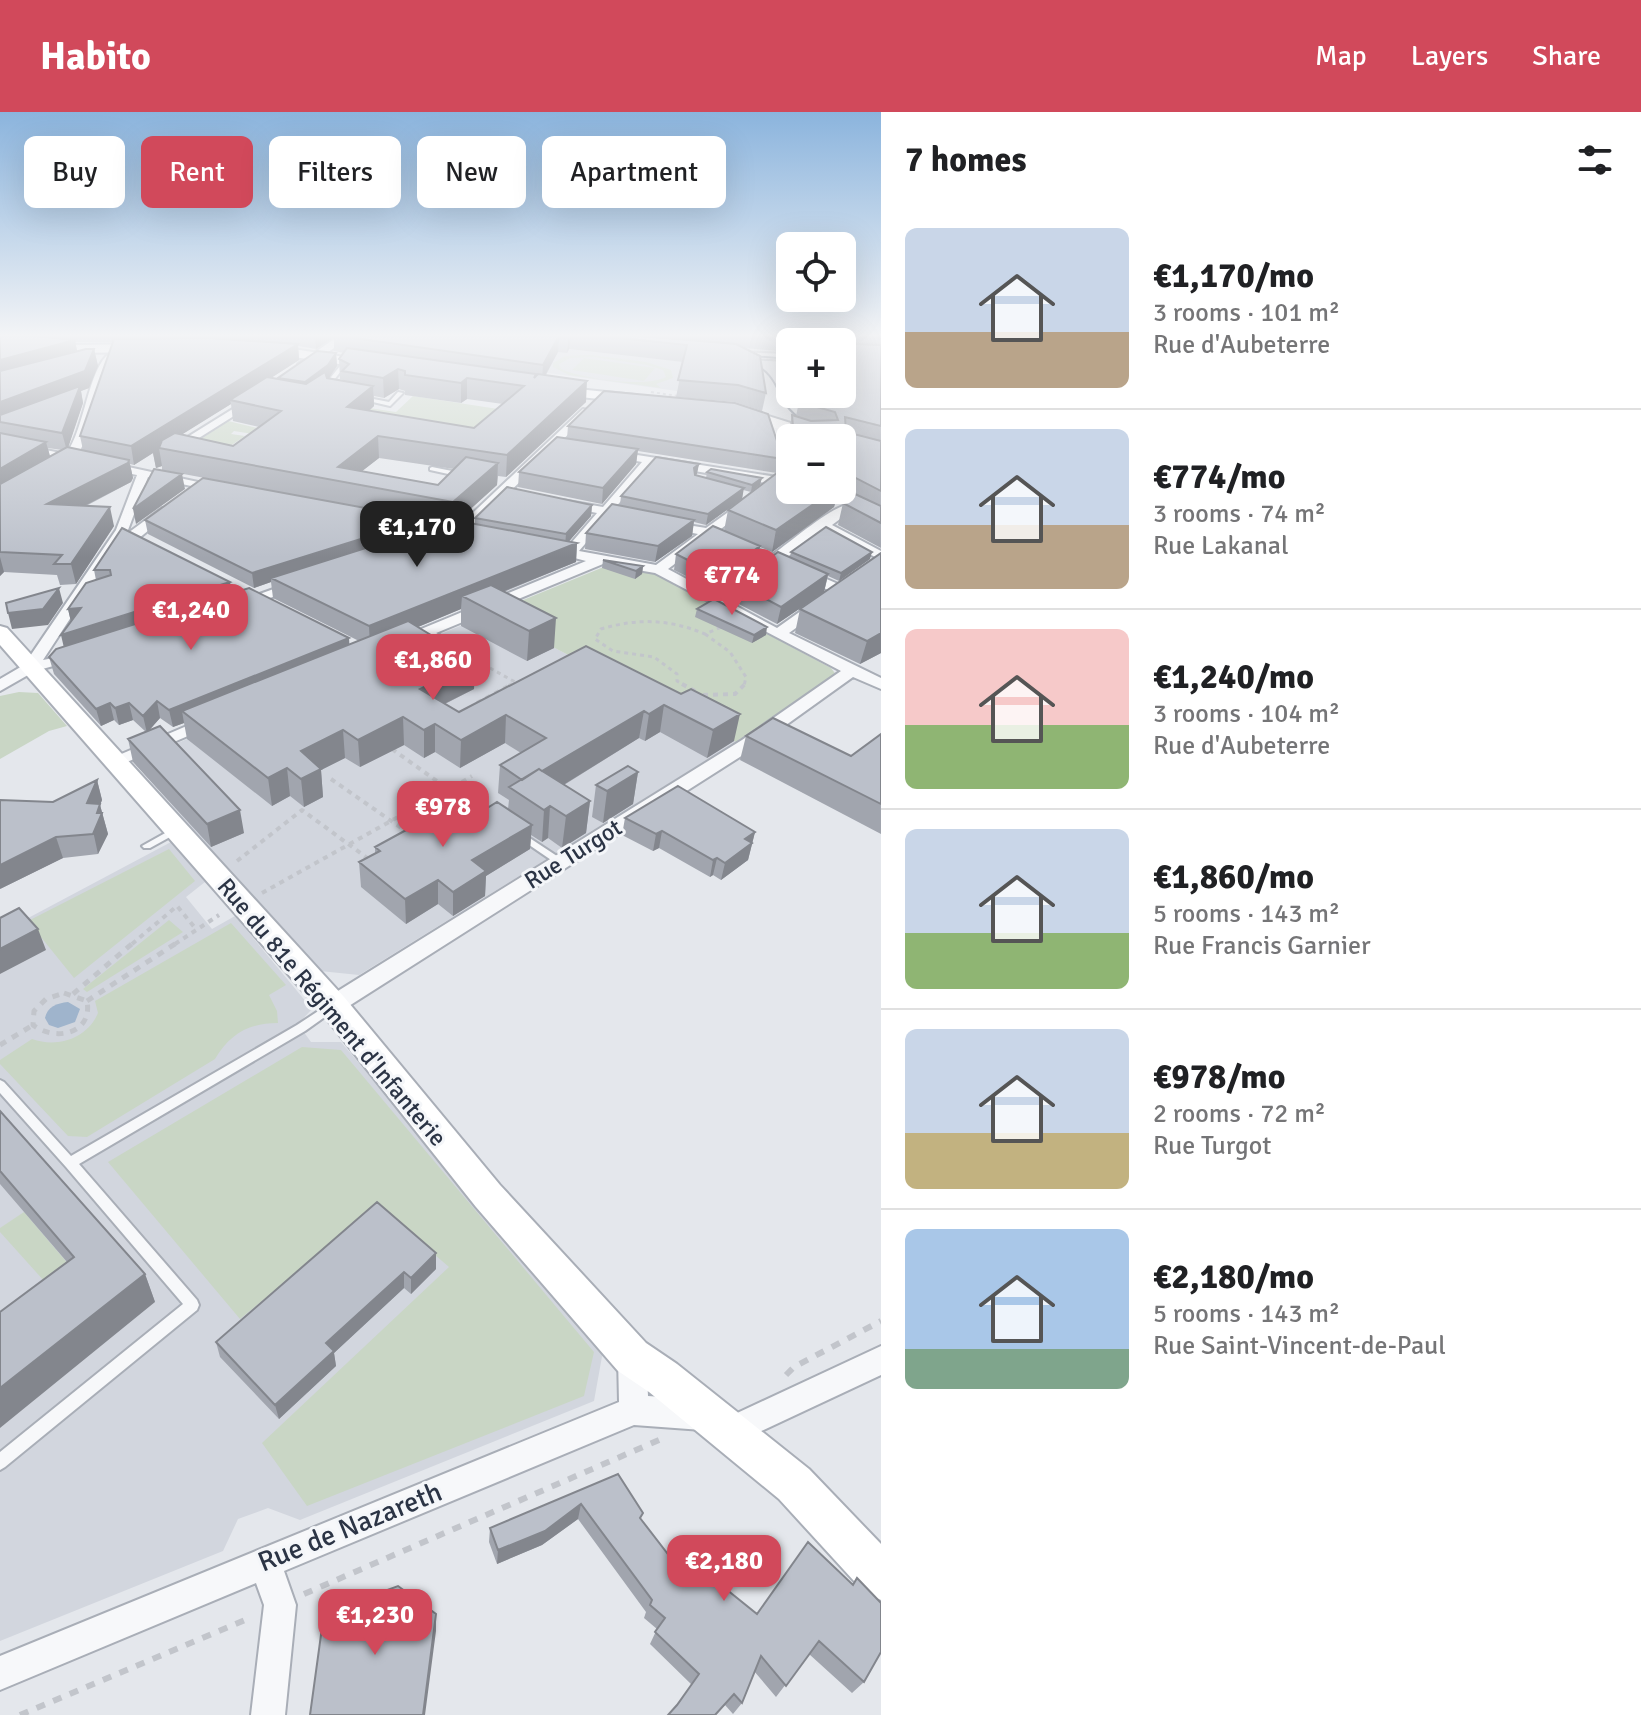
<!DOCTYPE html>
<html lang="en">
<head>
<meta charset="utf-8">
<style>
	body { margin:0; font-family:Signika,sans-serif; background:#f6f6f6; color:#202124; height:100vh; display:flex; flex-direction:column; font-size:30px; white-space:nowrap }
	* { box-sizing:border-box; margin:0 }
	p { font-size:26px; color:#757577 }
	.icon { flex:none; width:44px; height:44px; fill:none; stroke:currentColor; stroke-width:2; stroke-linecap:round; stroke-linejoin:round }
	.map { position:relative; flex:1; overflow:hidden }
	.side { display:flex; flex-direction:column; background:#fff; width:760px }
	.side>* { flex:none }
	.top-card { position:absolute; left:24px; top:24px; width:736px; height:72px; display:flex; gap:16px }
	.controls { position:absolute; left:776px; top:120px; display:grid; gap:16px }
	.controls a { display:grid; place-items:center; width:80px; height:80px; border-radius:12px; background:#fff; box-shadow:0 8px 32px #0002; font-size:40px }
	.price { position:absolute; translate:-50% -68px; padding:0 18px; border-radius:16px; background:#d1495b; color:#fff; font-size:26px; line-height:52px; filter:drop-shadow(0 2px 4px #0008) }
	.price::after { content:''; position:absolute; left:50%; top:48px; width:24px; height:18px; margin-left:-12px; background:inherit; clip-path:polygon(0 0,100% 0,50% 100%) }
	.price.selected { background:#222; color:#fff }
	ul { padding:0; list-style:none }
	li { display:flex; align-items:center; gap:24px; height:200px; padding:0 24px }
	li+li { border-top:2px solid #e0e0e0 }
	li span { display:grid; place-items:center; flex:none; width:224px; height:160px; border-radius:12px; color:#555 }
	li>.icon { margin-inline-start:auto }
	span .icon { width:96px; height:96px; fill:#fffc; stroke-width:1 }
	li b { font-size:34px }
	h2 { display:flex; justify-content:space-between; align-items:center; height:96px; padding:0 24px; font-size:34px }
	.pill { padding:0 28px; border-radius:12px; background:#fff; box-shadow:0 8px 32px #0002; font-size:28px; line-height:72px }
	.pill.selected { background:#d1495b; color:#fff }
	header { display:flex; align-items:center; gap:48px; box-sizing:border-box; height:112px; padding:0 40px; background:#d1495b; color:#fff }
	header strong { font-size:38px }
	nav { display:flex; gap:44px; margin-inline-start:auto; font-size:28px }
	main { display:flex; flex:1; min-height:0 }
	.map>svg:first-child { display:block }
	.built { fill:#d2d6de }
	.green { fill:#c9d6c5; fill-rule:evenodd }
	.water { fill:#9fb4cc }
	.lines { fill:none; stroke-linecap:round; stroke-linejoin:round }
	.lane-casing { stroke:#a9aeb7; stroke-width:4 }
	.street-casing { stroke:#a9aeb7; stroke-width:4 }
	.secondary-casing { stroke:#a9aeb7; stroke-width:4 }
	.path-far4 { stroke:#c2c5cb; stroke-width:2; stroke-dasharray:3 3; stroke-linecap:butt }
	.path-far3 { stroke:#c2c5cb; stroke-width:3; stroke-dasharray:4 4; stroke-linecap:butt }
	.path-far2 { stroke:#c2c5cb; stroke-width:4; stroke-dasharray:5 5; stroke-linecap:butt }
	.path-far1 { stroke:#c2c5cb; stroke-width:5; stroke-dasharray:7 7; stroke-linecap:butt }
	.path { stroke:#c2c5cb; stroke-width:6; stroke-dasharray:9 9; stroke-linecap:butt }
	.lane { fill:#f7f8fa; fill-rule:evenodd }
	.street { fill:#f7f8fa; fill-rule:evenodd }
	.secondary { fill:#fff; fill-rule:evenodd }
	.tram { stroke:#7d8696; stroke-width:2 }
	.wall { fill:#a1a5ae; fill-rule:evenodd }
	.shaded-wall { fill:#83868d }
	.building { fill:#bbc0ca; stroke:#83868d; stroke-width:2 }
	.labels { text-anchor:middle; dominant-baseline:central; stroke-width:6; stroke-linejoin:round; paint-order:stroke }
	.street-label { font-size:24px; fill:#2b3445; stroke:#f4f6f9 }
	.near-street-label { font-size:28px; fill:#2b3445; stroke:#f4f6f9 }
</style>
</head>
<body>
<header>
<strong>Habito</strong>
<nav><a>Map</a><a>Layers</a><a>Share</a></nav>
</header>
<main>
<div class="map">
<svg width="881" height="1603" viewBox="0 0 881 1603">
	<rect width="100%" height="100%" fill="#e4e7ec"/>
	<path class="built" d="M569,237L684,250L677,279L442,246Z
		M489,502L736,630L359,863L320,859L136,653L139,647Z
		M171,730L205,770L186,785L212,817L235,804L312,897L298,912L311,930H341L603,1239L594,1289L300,1408L268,1396L238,1407L223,1439L0,1529V821Z"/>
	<path class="green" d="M590,243L646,250L671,258L673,266L656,272L661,276L569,263L553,255V251L565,244ZM594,245L647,253L663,258L666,265C645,276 583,267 561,257L559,252L570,246Z
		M584,246L655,256L644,269L572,258Z
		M413,284L498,297L475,319L448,311L342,300L314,288L396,300Z
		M228,309L266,318L259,323L234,319L231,322L245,324L211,347L178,342Z
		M611,452L654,461L831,556L837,564L736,630L489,502Z
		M19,580L38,581L67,614L49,619L0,647V584Z
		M169,737L195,769L74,866L28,809Z
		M169,808L183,820L87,880L83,877Z
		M231,811L286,873L269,883L277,899L278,911C249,911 230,922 215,947L87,1025L68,1024L0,952V948L32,927C57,936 87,927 98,901L95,889Z
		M302,935L341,938L594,1240L584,1284L307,1394L262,1331L449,1155L378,1094L240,1207L108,1050Z
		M24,1100L87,1174L0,1203L45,1170L0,1120V1116Z"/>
	<path class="water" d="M68,890L80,897L75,910L58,916L49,913L45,906C47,895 57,891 68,890Z"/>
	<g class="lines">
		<defs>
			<path id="lane" d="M344,249L348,250L327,277H323V275Z
				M398,280L403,281L390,294L360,287L363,285L389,290Z
				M432,355L462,361L465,363L462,365L430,358V356Z
				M425,518H431L482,548L481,550H475L425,522Z
				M463,681L482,693L484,695L482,697H476L460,686L459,684Z
				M176,715L181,718L179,720L150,736H144L142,734Z
				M522,721L563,748L565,750L563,752H557L519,726L517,724Z
				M332,890L336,891L337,894L336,897L305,919L79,1052L197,1188L199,1193L197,1198L5,1355L0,1358V1340L183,1192L66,1055L0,981V968L4,970L71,1044L297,913Z"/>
			<path id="street" d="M343,221H355L306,256H298V252Z
				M831,221H841L838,230H828Z
				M732,240L790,242V248L729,245Z
				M110,241L115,244L91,318L77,344L226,376L220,380L148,365L128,418L43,548L79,541V547L35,559L0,579V567L24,553L116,418L137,363L71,350L59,353L60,347L0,335V329L66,342C85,317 88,256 110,241Z
				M252,285L257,288L256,290L175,341L165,339Z
				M583,297L592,299L470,419L442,426V420L460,413Z
				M775,309L785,311L782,319L790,345V368L784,364L770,319Z
				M612,339L777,365L783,369L777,373L653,352L614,397L633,401V407L609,404L579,439L656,453L698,422L663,415V409L706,416L748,386L752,387V393L717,420L772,443C789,431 835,391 852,392V398L832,413L881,439V448L824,419L783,448L845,475V481H835L774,454L727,489L777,516L815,489H825V495L789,521L881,566V577L853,565L754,636L341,899H325L322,893L325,887L742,628L841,559L655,461L603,452L407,533H397V527L586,449L544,438L551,434L566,437L597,401L562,394V388L603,395L642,350L608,344L606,342ZM709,426L763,449L716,483L668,457Z
				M162,396L172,399L138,427H128V421Z
				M299,468L304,469V475L238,496L231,492Z
				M210,604L218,609L216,612L120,653H108L105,649Z
				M632,1231L642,1235L646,1245L648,1284L702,1288L712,1293L717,1303L712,1313L702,1318L634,1313L284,1459L296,1493L285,1603H251L264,1493L256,1471L0,1578V1544L619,1290L618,1245L622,1235Z
				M881,1234V1263L740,1329L730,1334L720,1329L715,1319L720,1309Z"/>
			<path id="secondary" d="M0,225L72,233L147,232L154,236L147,240L72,241L0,233Z
				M261,232L377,250L384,254L377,258L256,239V233Z
				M549,274L635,283L642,287L635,291L544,281L542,278Z
				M736,294L829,323L831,326H807L731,302L728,299Z
				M0,514L7,516L344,885L500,1073L646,1231L677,1252L809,1357L881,1432V1488L865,1481L779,1387L649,1280L618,1259L476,1095L322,901L0,533Z"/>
		</defs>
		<use href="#lane" class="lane-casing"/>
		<use href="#street" class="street-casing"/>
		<use href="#secondary" class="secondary-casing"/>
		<path class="path-far4" d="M651,280L678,284
			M687,286L710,289"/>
		<path class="path-far3" d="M705,522L730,540L746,565L744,574
			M490,556L515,570L508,574
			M686,574L677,569V562L654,545L613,539L595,527L601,517C638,506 669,507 705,522L724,514"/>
		<path class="path-far2" d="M682,572L695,579
			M703,583L735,582L745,572
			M477,591L512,572
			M392,637L448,677
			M331,667L407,720
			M462,670L472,664
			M237,749L302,698L370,748
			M262,781L450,676
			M132,832L177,794L196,817
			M175,832L219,803"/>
		<path class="path-far1" d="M64,881L87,889C93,922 55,930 33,913L34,899L46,887Z
			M73,882L134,830
			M87,889L178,830
			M0,933L33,913"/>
		<path class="path" d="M786,1263L794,1255L881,1209
			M304,1482L659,1328
			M20,1603L252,1505"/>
		<use href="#lane" class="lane"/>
		<use href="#street" class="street"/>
		<use href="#secondary" class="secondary"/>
		<path class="tram" d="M829,230L832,221
			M738,243L790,247
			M747,248C790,267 768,293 812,313"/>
	</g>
	<path class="wall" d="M0,221H812L808,230H790V240L744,236L766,281L762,299L735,290L676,285L683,250L569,237L567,241L558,240L546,263L586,290L506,365L498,364L497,373L458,408L475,412V406L592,393L591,404L569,429L577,431L576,450L504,480L554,536L527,549L461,514V497L418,515L475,550L474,577L445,592L459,600L586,534L734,629L707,646L660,620L645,629L639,626L564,673L590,689L586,721L562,736L548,726L542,730L531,723L530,737L486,764L485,784L453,804L438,792L406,812L361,775L359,750L375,741V735L424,714L484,698L508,697L509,688L498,681L500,653L521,641L505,631L460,656L435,640L424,646L404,633L360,655L345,646L321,658L323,685L304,695L290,684L272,694L187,627L184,611L173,615L160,606L148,619L244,721L211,735L133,650L128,627L146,620L133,608L119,613L114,608L101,614L54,562L49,545L64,535L71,510L68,497L96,468L94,458L122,416L230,470L232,482L349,526V533L359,529L273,486L271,470L254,476L148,422L145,408L408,404L162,358V354L156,356L153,341L134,353L130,352L133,366L131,370L86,394L114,414L76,472L60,473L57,463L4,460L0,464ZM334,225V239L344,241L339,247L340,267L343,268L329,266L337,254L336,241L278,266V267L271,266L299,248L298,234L316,237ZM75,230H113L80,324L83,338L68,335L83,291L81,279L89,276L98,254L94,237L77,239ZM399,277L405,279V283L461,291L467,287L503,292L474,316L369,299L374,294V284L384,286ZM231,292L233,309L259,315L233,334L182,322ZM48,336L62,338L50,345ZM379,346L454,357L438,373L362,359ZM425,408L444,411L425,417Z
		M858,221H881V436L838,413L843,391L849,387L838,381L834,395L772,440L760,435L757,450L716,479L674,458L676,442L724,419L728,398L777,361L638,339L636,352L602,392L518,375L519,360L567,326L568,314L783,347L781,358L790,378H842V326H790V350L788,323L792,303L796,304L799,290L842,282V245L851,240Z
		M699,352L696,363L706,366L707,360L762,366L751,380L743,378L742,387L706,413L694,410L692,424L655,450L585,437L586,421L620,393L621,384Z
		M791,440L870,447L839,469L828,464L824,480L777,512L733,489L736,471L790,445Z
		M881,441V541L860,552L795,521L800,497Z
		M603,448L643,454L642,462L635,467L602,456Z
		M697,497L766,523L752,531L695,505Z
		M881,622V722L740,648L746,624L851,644Z
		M638,660L633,692L603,711L592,705L596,673Z
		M97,668L102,688L100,693L108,722L98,742L63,746L0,777L53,690Z
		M625,706L755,720L748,748L721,768L713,763L710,765L659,736L653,739L622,723Z
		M0,999L145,1162L155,1190L67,1150L0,1072Z
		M436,1141V1157L411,1182L404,1176L334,1241L336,1254L279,1307L220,1245L216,1230Z
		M618,1362L641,1407L674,1450L757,1502L852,1472L857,1466L864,1570L852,1581L809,1542L776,1585L754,1559L742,1591L733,1602L725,1593L716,1603H668L677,1593L692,1573L650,1532L657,1517L644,1506L646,1500L578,1407L542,1433L497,1452L489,1430L490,1416Z"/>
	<path class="shaded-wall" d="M315,221H338L333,223L334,225L316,237Z
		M571,221L569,237L567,241L569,224Z
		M808,221H812L808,230H805Z
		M559,224L558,240L542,269L543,253Z
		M75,228L78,244L0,266V248Z
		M298,232L299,248L235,289L230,288L231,292L162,335L159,336L162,354L156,356L153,341L134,353L131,334Z
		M94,237L98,254L89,276L81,279L83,291L67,339L62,321L0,309V290Z
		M336,241L337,254L329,266L306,283L305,270Z
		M398,257L399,277L384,286L383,266Z
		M467,266V287L461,291V271Z
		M587,269L586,290L506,365L507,343Z
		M373,274L374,294L348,317L347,295Z
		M378,324L379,346L348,370L338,355Z
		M46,330L51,348L0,378V357Z
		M638,337L636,352L602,392L603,376Z
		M129,348L133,366L131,370L51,411L47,392Z
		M498,351L497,373L453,413V390Z
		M699,352L697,362L692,367L694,356Z
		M182,362L185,377L136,412L133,397Z
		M762,366L760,373L751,380L752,373Z
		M744,376L742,387L706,413L708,402Z
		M834,378H839L834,395L772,440L776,418Z
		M592,393L591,404L565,434L566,422Z
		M110,395L114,414L76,472L71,452Z
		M425,407V422L271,466V470L254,476L252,461Z
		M694,408L692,424L655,450L658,434Z
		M577,431L576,450L475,491L462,484L461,497L370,535L369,514Z
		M760,434L757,450L716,479L719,464Z
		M872,440L870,447L839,469L841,461Z
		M0,445L4,460L0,464Z
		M643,454L642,462L635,467L636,459Z
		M828,462L824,480L777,512L781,495Z
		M230,470L232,483L64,536L61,523Z
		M59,476L63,491L48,513L12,517L8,501Z
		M81,496L71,510L68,497Z
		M556,506L554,536L527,549L529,519Z
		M767,515L766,523L752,531L754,523Z
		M881,521V541L860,552L867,529Z
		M349,526L350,543L182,599L184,611L173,615L169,598Z
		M475,550L474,577L420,604V577Z
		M157,589L160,606L147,621L143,604Z
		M110,591L114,608L101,614L96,597Z
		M129,591L133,608L119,613L115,596Z
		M664,593L660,620L645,629L649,602Z
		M644,599L639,626L534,691L525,669Z
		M740,602L734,629L707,646L713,618Z
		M506,603L505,631L460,656L461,628Z
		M403,605L404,633L360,655L358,628Z
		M435,612V640L424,646V618Z
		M343,618L345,646L321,658L323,685L304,695L301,667V639Z
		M287,656L290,684L272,694L268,666Z
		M638,660L633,692L603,711L607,679Z
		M97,668L102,688L100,693L108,722L98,742L87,691Z
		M590,689L586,721L562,736L566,704Z
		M550,694L548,726L542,730L544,698Z
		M240,698L244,721L211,735L207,712Z
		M532,713L530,737L486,764L485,784L453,804V780L472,748Z
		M662,719L659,736L653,739L656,722Z
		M755,720L748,748L721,768L725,751L745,727Z
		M56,725L63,746L0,777V753Z
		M717,746L713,763L710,765L713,748Z
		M438,768V792L406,812L405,787Z
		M38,817L46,838L0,862V837Z
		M436,1141V1157L411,1182V1166Z
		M404,1160V1176L334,1241L336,1254L279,1307L275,1293L326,1231Z
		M145,1162L155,1190L0,1316V1276Z
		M581,1392L578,1407L542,1433L497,1452L498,1438Z
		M436,1502V1519L425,1603H423Z"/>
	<path class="building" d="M0,221H9L75,228L0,248Z
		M336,221H570L569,224H559L543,253L333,223Z
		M574,221H607L736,232L760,244L766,281L738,273L678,268L687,233Z
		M761,221H808L806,225Z
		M209,226L298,232L131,334L80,324L114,227Z
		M854,232L881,233V314L845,305L846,320L881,329V379L842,359V326H794L792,303L811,309L838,308L835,300L799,290L814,282H842V268L846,266L842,265V245L851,240Z
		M347,236L536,262L534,266L538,262L587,269L507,343L378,324L338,355L438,373L466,345L498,351L453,390L159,336L161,331L152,334L175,321L233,334L281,299L230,288L267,265L306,272L325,260L327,266L373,274L347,295L474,316L524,274L467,266L461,271L405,263V259L398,257L383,266L342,259L349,252L339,247Z
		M86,237H94L85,259L0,290V259Z
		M317,239L336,241L328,253L305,270L278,266Z
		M80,274L62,321L0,310V303Z
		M604,279L735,291L768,302L783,347L568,314Z
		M0,321L46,330L0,357Z
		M557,325L638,337L603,376L519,360Z
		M67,335L129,348L128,351L47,392L110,395L71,452H54L62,443L0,440V372Z
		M656,345L699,352L694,356L695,363L744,376L708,402L621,384Z
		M790,351V378H834L776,418L728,398Z
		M154,357L182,362L133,397Z
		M711,357L762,366L752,373L707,360Z
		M203,366L425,407L252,461L145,408Z
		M507,375L592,393L566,422L475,406Z
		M855,382L881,394V411L843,391Z
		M612,392L694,408L658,434L586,421Z
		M454,408L577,431L369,514L271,466Z
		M713,414L760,434L719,464L676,442Z
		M826,415L872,440L841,461L791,440Z
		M122,416L230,470L61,523L81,496L68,497L86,471L111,463L110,458H94Z
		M778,440L828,462L781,495L736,471Z
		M881,441V521L867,529L800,497Z
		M603,448L643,454L636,459Z
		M491,473L556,506L529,519L462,484Z
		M59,476L43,497L8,501L6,491Z
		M249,476L349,526L169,598L157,589L143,604L129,591L115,596L110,591L96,597L49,545L56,537Z
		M714,487L767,515L754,523L697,497Z
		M408,509L475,550L420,577L459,600L586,534L681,582L691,577L740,602L713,618L664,593L649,602L644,599L542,659L539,657L522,668L500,653L546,626L506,603L461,628L435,612L424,618L403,605L358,628L343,618L301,639L321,657L301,667L287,656L268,666L182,599Z
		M773,606L851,644L881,622V692L746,624Z
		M160,614L240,698L207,712L128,627Z
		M628,654L638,660L607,679L596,673Z
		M539,657L590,689L566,704L550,694L544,698L509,675Z
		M97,668L87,691L100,692L97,701H102L93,722L56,725L0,753V688L53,690Z
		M678,674L755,720L745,727L752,731L725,751L717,746L713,748L662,719L656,722L625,706Z
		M470,688L484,698L497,690L532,713L472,748L486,759L453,780L438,768L405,787L359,750L380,739L375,735L419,711L424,714Z
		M19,796L38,817L0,837V806Z
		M0,999L145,1162L0,1276V1200L74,1145L0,1059Z
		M377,1090L436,1141L411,1166L404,1160L326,1231L334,1239L275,1293L216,1230Z
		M618,1362L643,1401L640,1406L674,1450L680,1440L757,1502L808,1430L853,1473L857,1466L881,1491V1540L864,1570L819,1529L786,1574L761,1544L742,1591L734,1582L715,1603H668L677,1593L699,1562L655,1520L665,1506L650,1493L652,1488L581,1392L545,1419L498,1438L490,1416Z
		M398,1474L436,1502L423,1603H310L324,1501Z"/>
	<linearGradient id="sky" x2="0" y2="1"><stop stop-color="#8bb4dd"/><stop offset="0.5" stop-color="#f3f4f6"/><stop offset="1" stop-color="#f3f4f6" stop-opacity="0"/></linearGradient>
	<rect width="881" height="446" fill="url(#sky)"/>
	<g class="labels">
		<g class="street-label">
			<text transform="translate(573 742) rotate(-32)">Rue Turgot</text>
			<text transform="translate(332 900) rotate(50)">Rue du 81e Régiment d'Infanterie</text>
		</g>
		<g class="near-street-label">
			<text transform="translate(350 1415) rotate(-22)">Rue de Nazareth</text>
		</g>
	</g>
</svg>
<div class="controls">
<a><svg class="icon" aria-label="locate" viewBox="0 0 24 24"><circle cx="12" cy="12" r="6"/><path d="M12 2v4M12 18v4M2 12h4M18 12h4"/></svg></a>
<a>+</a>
<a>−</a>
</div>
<b class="price selected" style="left:417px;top:457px">€1,170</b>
<b class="price" style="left:732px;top:505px">€774</b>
<b class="price" style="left:191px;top:540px">€1,240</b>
<b class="price" style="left:433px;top:590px">€1,860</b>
<b class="price" style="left:443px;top:737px">€978</b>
<b class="price" style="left:724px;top:1491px">€2,180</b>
<b class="price" style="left:375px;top:1545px">€1,230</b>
<div class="top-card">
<a class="pill">Buy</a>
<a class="pill selected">Rent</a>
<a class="pill">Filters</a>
<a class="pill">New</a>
<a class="pill">Apartment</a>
</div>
</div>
<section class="side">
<h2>7 homes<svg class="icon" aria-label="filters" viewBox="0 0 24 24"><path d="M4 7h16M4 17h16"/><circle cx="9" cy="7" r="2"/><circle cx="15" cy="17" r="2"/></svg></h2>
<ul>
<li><span style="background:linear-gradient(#c9d6e8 65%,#b9a48a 0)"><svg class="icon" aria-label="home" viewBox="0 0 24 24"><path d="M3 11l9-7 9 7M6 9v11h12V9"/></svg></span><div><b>€1,170/mo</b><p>3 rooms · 101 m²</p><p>Rue d'Aubeterre</p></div></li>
<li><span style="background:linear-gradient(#c9d6e8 60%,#b9a48a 0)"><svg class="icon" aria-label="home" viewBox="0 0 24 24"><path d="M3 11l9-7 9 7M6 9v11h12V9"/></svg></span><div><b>€774/mo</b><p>3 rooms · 74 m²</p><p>Rue Lakanal</p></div></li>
<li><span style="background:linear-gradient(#f6c9c9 60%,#8fb573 0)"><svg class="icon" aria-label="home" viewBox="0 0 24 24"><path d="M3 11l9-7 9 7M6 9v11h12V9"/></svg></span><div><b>€1,240/mo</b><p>3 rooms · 104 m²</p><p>Rue d'Aubeterre</p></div></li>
<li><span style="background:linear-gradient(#c9d6e8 65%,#8fb573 0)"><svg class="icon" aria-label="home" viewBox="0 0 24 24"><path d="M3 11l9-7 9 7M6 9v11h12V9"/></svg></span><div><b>€1,860/mo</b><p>5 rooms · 143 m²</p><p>Rue Francis Garnier</p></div></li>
<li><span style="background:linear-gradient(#c9d6e8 65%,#c2b280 0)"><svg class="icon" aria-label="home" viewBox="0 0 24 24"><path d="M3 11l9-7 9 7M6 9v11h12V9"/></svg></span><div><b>€978/mo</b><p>2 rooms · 72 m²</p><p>Rue Turgot</p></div></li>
<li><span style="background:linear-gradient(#a9c7e8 75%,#7fa58c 0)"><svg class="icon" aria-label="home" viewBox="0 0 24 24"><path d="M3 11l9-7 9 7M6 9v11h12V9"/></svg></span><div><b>€2,180/mo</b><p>5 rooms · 143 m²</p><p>Rue Saint-Vincent-de-Paul</p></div></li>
</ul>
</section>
</main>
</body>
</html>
